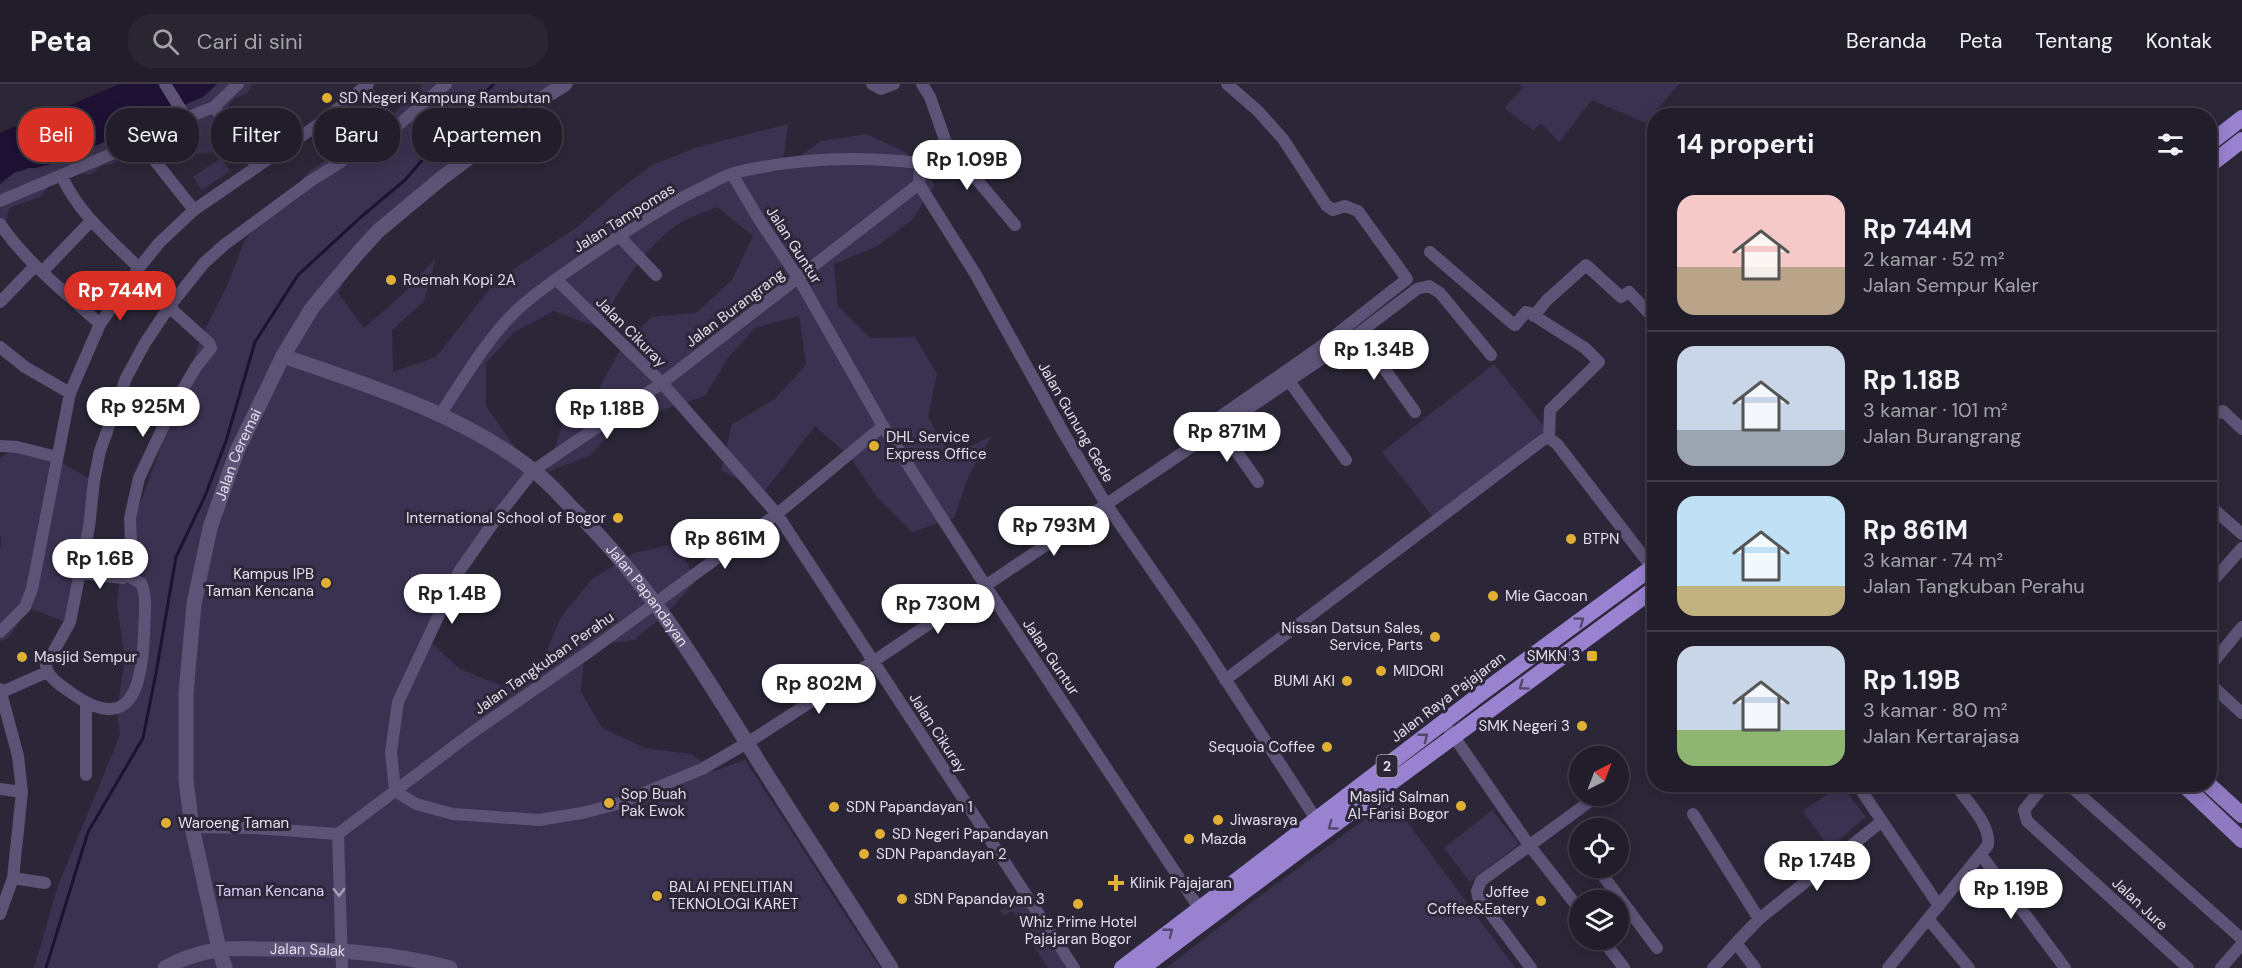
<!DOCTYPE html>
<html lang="id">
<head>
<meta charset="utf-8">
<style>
	body { margin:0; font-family:"DM Sans",sans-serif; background:#292632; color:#f1f3f6; height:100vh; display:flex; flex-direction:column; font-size:22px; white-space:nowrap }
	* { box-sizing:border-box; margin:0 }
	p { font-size:20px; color:#a2a2a8 }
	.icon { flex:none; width:33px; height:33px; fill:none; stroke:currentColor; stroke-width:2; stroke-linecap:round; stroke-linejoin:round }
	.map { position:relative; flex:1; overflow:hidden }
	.sheet { position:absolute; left:1647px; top:24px; width:570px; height:684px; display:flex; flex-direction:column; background:#211d2a; border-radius:24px; box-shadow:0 3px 15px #0003,0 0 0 2px #3e3b47 }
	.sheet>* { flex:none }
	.guide { position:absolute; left:18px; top:24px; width:570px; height:54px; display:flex; gap:12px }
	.needle { width:39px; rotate:42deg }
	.controls { position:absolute; left:1569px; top:662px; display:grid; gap:12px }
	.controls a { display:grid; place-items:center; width:60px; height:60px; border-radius:50%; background:#211d2a; box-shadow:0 3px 15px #0003,0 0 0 2px #3e3b47; font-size:30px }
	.price { position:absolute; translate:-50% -51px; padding:0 14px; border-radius:21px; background:#fff; color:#222; font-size:20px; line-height:39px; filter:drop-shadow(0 2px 3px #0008) }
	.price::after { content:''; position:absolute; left:50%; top:36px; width:18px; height:14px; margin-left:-9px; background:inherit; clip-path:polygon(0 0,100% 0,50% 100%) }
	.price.current { background:#d93025; color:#fff }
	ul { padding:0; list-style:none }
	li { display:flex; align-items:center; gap:18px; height:150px; padding:0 30px }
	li+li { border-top:2px solid #3e3b47 }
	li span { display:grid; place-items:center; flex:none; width:168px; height:120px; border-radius:18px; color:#555 }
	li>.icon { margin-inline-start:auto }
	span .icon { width:72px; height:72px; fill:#fffc; stroke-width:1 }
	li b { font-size:26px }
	h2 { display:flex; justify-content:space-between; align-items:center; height:72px; padding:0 30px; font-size:26px }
	.chip { padding:0 21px; border-radius:24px; background:#211d2a; box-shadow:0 3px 15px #0003,0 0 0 2px #3e3b47; font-size:21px; line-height:54px }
	.chip.current { background:#d93025; color:#fff }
	header { display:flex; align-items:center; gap:36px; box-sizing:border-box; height:84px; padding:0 30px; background:#211d2a; border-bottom:2px solid #3e3b47 }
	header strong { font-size:28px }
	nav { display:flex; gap:33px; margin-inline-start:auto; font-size:21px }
	.search { width:420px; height:54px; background:#292632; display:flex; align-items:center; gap:15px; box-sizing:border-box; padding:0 21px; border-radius:24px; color:#a2a2a8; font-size:22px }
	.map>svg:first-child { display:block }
	.green { fill:#3b3251 }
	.water { fill:#1e1134 }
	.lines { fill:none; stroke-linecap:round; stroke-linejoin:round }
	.stream { stroke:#1e1134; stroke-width:3 }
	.minor { stroke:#5d5376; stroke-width:12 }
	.tertiary { stroke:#5d5376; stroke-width:15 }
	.primary { stroke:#8f7ac1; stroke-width:16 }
	.trunk { stroke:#9982d0; stroke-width:16 }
	.oneway { stroke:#52476d }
	.oneway2 { stroke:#a6a0b6 }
	.poi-dot { fill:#dfb034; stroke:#2c2738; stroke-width:2 }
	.labels { text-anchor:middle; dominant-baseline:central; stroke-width:6; stroke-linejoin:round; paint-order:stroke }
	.shield { fill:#2c2738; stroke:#aba8b5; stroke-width:1.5 }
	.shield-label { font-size:14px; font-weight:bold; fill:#e2dfeb }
	.poi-label { font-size:15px; fill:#e2dfeb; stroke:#2c2738; text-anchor:start }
	.street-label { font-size:15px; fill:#e2dfeb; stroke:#2c2738 }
	.park-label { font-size:15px; fill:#dbd0f9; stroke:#2c2738 }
</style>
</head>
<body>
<header>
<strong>Peta</strong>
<div class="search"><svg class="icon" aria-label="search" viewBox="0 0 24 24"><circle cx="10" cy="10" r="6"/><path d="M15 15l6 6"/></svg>Cari di sini</div>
<nav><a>Beranda</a><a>Peta</a><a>Tentang</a><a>Kontak</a></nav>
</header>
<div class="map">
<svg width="2242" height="884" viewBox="0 0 2242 884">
	<rect width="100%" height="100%" fill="#2c2738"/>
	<path class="green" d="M217,0H253L247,9L234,15L220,32L243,72L237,73L217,68L166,73L159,72L146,63L137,67L131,66L125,69L114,79L101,82L90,91L75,88L55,95L40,113L9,124L4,146L0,150V100L13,89L29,84H35L60,78L115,53L135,42L159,36L167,28L203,13Z
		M423,0H558L522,43L493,66L477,62L358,167L338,209L364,244L403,210L436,174L424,217L392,246L393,288L436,273L497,196L579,142L614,110L652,81L698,63L788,40L782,84L821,57L866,50L907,69L935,101L912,136L877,162L834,180L838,222L870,254L915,253L937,290L928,333L950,371L992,352L969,391L954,434L912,448L877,413L850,373L815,342L763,409L721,386L732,340L775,315L806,281L799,232L755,244L727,275L705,312L620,340L589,372L547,388L562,342L596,310L619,268L651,233L696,229L732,196L753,152L717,123C703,129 686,134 674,143C639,169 619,206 599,244L554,227L514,248L486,279V322L511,358L534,386L492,440L427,555L460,585L502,602L542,578L561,533L592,495L634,469L679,459L695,498L667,529L634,556L585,563L581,608L602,644L645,664L691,670L714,687L745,676L880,884H34L58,802L120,651L117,628L125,573L117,521L122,469L203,249L227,202L245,156L311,86L393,31Z
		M1519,0H1679L1646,39L1592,16L1559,58L1541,39L1533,46L1504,24L1523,4Z
		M221,74L230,87L202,106L193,93Z
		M1494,280L1546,345L1433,433L1382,368Z
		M12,367L55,375L96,398L68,539L29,524L8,554L0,557V465L2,454L0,452V374Z
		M1841,701L1866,733L1829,764L1803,727Z
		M1391,716L1515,884H1166L1252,818Z
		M1492,726L1519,760L1470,798L1444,764Z
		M1019,816L1026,819L1068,884H1048L1013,827L1004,831L1000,827Z"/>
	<path class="water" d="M120,0H217L203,13L167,28L159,36L135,42L115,53L60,78L35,84H29L14,89L0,100V49L13,43L30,39L32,35C42,32 53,24 63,24Z"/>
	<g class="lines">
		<path class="stream" d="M46,884L88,748L143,654L156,589L176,473L205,412L226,357L255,258L298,191L361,133L405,96L458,35L494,0"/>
		<path class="minor" d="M165,0L186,34
			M872,0L881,5L894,0
			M922,0L930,13L949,67
			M364,3L395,44L446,0
			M214,23L257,83
			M140,58L194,126
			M732,90L760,137L799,195L883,342L985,501L1199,824
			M61,91C79,130 109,154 139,184
			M919,100L976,191L1063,348L1106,420L1198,553L1316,735
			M919,100L920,79L949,67L957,72L1015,141
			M0,117L140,58L186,34L214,23L238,0
			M0,140C27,179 65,208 100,240
			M619,152L656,191
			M1430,168L1512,239L1515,241L1526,228L1530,229L1585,264L1599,278L1550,326L1549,354
			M42,188L91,137
			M556,195L662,299L777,430L1074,884
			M0,218L35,182
			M1534,232L1547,216L1586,181L1621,213L1629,208L1649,229L1654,231
			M1359,249L1415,328
			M0,263L25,283L70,309
			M1289,297L1346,376
			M441,329C464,295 486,256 516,227C537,207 562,191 585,175C622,150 657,126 697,106C709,101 722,92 734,89C795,74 858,72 920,79
			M2210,333L2223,327L2242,345
			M1220,344L1258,398
			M1202,352L1211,339L1319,264L1407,195L1358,127L1345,122L1333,126L1326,121L1283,55L1258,27L1227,0
			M1549,354L1557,360L1654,486
			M0,362L17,363L57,373
			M2210,422L2242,450
			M131,458L130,434L139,394L173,322L196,283L211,264L209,259L169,223
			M79,489L123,494
			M133,495L141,499C148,514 144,534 144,550C142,603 131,652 70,608C60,601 47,593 46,581L70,538L89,443L94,397L100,367L126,294L145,259L169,223L204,179L224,161L312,96L341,78
			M2210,500L2242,464
			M0,548L25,523L32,505L70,309L100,240L139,184L159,159L194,126L319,40L368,0
			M2210,582L2242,543
			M1225,596L1544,355L1549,354
			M2210,600L2242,629
			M0,605L18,672L22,708L13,794L0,830
			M2,608L47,588
			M86,619V691
			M1450,647L1529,761L1580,826
			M1857,700L1939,822
			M2045,700L2024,726L2027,737L2188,884
			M2068,700L2242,855
			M0,705L22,708
			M395,707L416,720L453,730L539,736L582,729L617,720L702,685L747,659L874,577L1289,297L1359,249L1417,205L1429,202L1440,209L1491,271
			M395,707L391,668L398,618L460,486L501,428L534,386L662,299L919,100
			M1693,730L1759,835
			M192,743L255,744L338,750L473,648L590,567L777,430L883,342
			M338,750L342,884
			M1981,771L2065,884
			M1598,785L1657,864
			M13,794L45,799
			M1618,836L1630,827
			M1929,836L1969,884
			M1602,855L1624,884
			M1736,859L1759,835L1881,738
			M1531,884L1478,813L1477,807L1481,797L1589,718L1594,711
			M1713,884L1736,859L1755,884
			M1888,884L1988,761C1991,740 1966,717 1955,700
			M2221,884L2242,860"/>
		<g class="tertiary">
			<path id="s1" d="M283,272C370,302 459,329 533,386C547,397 560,411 572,424C644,493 695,575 747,659C794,735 844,809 891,884"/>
			<path id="s2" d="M165,884C180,875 200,869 217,866C233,863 251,865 267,865C329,865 390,868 450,884"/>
			<path id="s3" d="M225,884L219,865L192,743L186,696V609L194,520L210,444L237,367L283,272L312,224L358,169L378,147L443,93L477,68L529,23L565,0"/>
		</g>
		<path class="primary" d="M2183,700L2242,756
			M2208,700L2242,731"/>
		<path class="trunk" d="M2210,59L2242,34
			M2210,81L2242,56
			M1122,884L1479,611L1654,482
			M1142,884L1309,759L1654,505"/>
	</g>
	<defs><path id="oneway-chevron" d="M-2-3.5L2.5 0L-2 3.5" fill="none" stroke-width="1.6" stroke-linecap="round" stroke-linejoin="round" transform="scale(1.5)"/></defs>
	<g class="oneway">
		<use href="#oneway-chevron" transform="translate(1580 537) rotate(-36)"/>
		<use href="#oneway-chevron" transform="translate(1523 602) rotate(144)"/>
		<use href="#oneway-chevron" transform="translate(1424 653) rotate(-38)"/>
		<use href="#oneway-chevron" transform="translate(1332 742) rotate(144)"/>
		<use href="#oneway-chevron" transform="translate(1169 848) rotate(-38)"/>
	</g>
	<use class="oneway2" href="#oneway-chevron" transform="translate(339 808) rotate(89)"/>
	<g class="poi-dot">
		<circle cx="327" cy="14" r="6"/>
		<circle cx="391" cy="196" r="6"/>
		<circle cx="874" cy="362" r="6"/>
		<circle cx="618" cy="434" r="6"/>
		<circle cx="1571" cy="455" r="6"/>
		<circle cx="326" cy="499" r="6"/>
		<circle cx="1493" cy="512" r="6"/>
		<circle cx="1435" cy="553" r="6"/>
		<rect x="1586" y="566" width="12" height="12" rx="3"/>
		<circle cx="22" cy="573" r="6"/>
		<circle cx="1381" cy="587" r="6"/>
		<circle cx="1347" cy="597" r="6"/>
		<circle cx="1582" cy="642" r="6"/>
		<circle cx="1327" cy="663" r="6"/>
		<circle cx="609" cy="719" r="6"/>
		<circle cx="1461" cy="722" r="6"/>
		<circle cx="834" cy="723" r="6"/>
		<circle cx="1218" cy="736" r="6"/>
		<circle cx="166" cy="739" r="6"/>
		<circle cx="880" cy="750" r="6"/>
		<circle cx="1189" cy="755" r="6"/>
		<circle cx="864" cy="770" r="6"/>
		<path d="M1113 790h6v6h6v6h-6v6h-6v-6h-6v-6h6z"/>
		<circle cx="657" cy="812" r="6"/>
		<circle cx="902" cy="815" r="6"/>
		<circle cx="1541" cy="817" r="6"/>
		<circle cx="1078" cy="820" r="6"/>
	</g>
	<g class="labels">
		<rect class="shield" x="1376.5" y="671" width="21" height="22" rx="4.5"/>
		<g class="shield-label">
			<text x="1387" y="682">2</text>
		</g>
		<g class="poi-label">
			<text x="339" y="14">SD Negeri Kampung Rambutan</text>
			<text x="403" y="196">Roemah Kopi 2A</text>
			<text x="886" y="353">DHL Service<tspan x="886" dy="17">Express Office</tspan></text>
			<text x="606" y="434" text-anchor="end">International School of Bogor</text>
			<text x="1583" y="455">BTPN</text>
			<text x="314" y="490" text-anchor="end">Kampus IPB<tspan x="314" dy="17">Taman Kencana</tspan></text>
			<text x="1505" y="512">Mie Gacoan</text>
			<text x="1423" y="544" text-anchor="end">Nissan Datsun Sales,<tspan x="1423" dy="17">Service, Parts</tspan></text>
			<text x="1580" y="572" text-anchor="end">SMKN 3</text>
			<text x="34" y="573">Masjid Sempur</text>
			<text x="1393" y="587">MIDORI</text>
			<text x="1335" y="597" text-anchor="end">BUMI AKI</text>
			<text x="1570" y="642" text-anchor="end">SMK Negeri 3</text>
			<text x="1315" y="663" text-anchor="end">Sequoia Coffee</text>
			<text x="621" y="710">Sop Buah<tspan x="621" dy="17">Pak Ewok</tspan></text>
			<text x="1449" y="713" text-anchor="end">Masjid Salman<tspan x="1449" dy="17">Al-Farisi Bogor</tspan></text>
			<text x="846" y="723">SDN Papandayan 1</text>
			<text x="1230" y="736">Jiwasraya</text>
			<text x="178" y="739">Waroeng Taman</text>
			<text x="892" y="750">SD Negeri Papandayan</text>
			<text x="1201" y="755">Mazda</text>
			<text x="876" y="770">SDN Papandayan 2</text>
			<text x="1130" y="799">Klinik Pajajaran</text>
			<text x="669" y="803">BALAI PENELITIAN<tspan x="669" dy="17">TEKNOLOGI KARET</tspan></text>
			<text x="1529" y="808" text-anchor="end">Joffee<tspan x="1529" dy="17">Coffee&amp;Eatery</tspan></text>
			<text x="914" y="815">SDN Papandayan 3</text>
			<text x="1078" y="838" text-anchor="middle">Whiz Prime Hotel<tspan x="1078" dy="17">Pajajaran Bogor</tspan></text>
		</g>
		<g class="street-label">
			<text transform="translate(624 134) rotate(-32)">Jalan Tampomas</text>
			<text transform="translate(794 161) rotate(57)">Jalan Guntur</text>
			<text transform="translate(735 224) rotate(-37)">Jalan Burangrang</text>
			<text transform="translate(631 248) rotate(45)">Jalan Cikuray</text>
			<text transform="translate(1076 338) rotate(60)">Jalan Gunung Gede</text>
			<text stroke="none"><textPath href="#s3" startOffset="525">Jalan Ceremai</textPath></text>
			<text stroke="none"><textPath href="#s1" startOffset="446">Jalan Papandayan</textPath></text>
			<text transform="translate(1051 573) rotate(56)">Jalan Guntur</text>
			<text transform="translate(544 579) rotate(-35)">Jalan Tangkuban Perahu</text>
			<text transform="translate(1448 613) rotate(-37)">Jalan Raya Pajajaran</text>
			<text transform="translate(938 649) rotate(57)">Jalan Cikuray</text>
			<text transform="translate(2140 820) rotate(43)">Jalan Jure</text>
			<text stroke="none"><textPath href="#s2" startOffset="146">Jalan Salak</textPath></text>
		</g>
		<g class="park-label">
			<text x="270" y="807">Taman Kencana</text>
		</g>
	</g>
</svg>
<div class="controls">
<a><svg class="needle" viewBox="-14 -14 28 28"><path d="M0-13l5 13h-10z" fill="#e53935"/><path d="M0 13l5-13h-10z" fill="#a2a2a8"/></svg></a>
<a><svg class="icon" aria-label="locate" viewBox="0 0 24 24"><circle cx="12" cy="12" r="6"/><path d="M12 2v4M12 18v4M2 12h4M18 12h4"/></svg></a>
<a><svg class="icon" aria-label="layers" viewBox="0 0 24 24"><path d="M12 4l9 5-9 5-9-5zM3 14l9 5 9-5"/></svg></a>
</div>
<b class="price" style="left:967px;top:107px">Rp 1.09B</b>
<b class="price current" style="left:120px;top:238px">Rp 744M</b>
<b class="price" style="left:1374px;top:297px">Rp 1.34B</b>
<b class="price" style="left:143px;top:354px">Rp 925M</b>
<b class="price" style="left:607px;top:356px">Rp 1.18B</b>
<b class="price" style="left:1227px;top:379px">Rp 871M</b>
<b class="price" style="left:1054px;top:473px">Rp 793M</b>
<b class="price" style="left:725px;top:486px">Rp 861M</b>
<b class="price" style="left:100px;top:506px">Rp 1.6B</b>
<b class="price" style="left:452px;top:541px">Rp 1.4B</b>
<b class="price" style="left:938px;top:551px">Rp 730M</b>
<b class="price" style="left:819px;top:631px">Rp 802M</b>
<b class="price" style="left:1817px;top:808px">Rp 1.74B</b>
<b class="price" style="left:2011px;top:836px">Rp 1.19B</b>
<div class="guide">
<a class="chip current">Beli</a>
<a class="chip">Sewa</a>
<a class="chip">Filter</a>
<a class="chip">Baru</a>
<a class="chip">Apartemen</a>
</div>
<section class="sheet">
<h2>14 properti<svg class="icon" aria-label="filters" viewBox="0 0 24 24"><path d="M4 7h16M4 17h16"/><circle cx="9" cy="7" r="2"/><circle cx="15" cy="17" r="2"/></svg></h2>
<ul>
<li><span style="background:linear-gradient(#f6c9c9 60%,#b9a48a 0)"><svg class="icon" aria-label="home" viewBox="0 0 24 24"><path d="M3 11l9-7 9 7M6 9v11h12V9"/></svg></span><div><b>Rp 744M</b><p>2 kamar · 52 m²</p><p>Jalan Sempur Kaler</p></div></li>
<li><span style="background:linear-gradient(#c9d6e8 70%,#9aa5b1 0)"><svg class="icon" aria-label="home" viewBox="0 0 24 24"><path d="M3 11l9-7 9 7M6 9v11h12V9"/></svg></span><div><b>Rp 1.18B</b><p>3 kamar · 101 m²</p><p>Jalan Burangrang</p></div></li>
<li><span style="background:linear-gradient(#bfe0f5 75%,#c2b280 0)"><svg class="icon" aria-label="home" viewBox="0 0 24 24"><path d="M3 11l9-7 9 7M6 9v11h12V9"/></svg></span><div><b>Rp 861M</b><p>3 kamar · 74 m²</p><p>Jalan Tangkuban Perahu</p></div></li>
<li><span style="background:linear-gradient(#c9d6e8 70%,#8fb573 0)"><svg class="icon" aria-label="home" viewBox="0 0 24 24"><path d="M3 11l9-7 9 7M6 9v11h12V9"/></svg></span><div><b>Rp 1.19B</b><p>3 kamar · 80 m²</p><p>Jalan Kertarajasa</p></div></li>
</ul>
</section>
</div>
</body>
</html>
